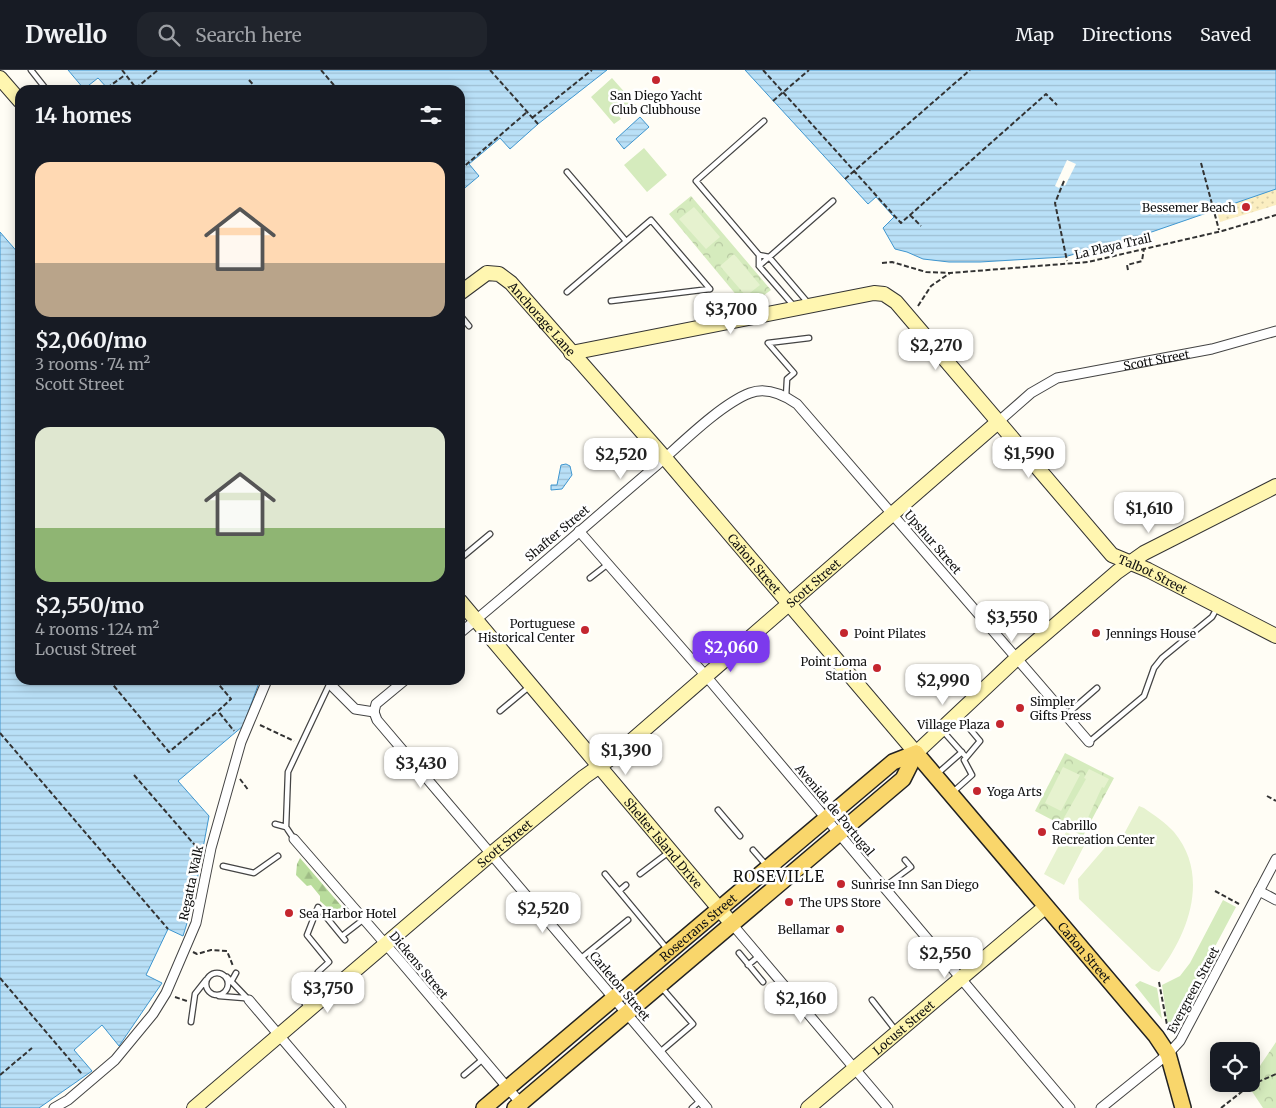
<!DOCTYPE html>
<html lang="en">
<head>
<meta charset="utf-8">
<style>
	body { margin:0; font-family:Merriweather,serif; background:#20242c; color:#f1f3f6; height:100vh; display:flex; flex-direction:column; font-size:19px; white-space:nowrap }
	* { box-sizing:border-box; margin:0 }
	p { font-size:16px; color:#9ea1a6 }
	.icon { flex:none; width:28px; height:28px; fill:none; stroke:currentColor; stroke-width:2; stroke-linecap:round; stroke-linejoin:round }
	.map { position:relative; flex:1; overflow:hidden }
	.drawer { position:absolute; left:15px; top:15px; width:450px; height:600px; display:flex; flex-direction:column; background:#171b24; border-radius:15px; box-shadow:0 2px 12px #0003 }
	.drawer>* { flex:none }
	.tools { position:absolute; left:1210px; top:972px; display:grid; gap:10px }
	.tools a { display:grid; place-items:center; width:50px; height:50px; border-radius:10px; background:#171b24; box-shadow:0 2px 12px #0003; font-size:25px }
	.price { position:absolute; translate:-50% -42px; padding:0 11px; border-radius:10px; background:#fff; color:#222; font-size:16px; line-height:32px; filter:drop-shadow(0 1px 2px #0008) }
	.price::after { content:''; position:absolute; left:50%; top:30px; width:15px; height:11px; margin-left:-8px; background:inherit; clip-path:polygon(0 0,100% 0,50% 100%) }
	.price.selected { background:#7c3aed; color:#fff }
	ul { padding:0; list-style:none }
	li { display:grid; align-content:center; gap:10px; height:265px; padding:0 20px }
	li span { display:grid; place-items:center; height:155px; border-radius:15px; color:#555 }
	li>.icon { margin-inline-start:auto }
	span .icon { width:90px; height:90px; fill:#fffc; stroke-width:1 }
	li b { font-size:21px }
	h2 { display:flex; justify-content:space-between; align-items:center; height:60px; padding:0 20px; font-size:21px }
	header { display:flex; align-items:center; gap:30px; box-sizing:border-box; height:70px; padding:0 25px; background:#171b24; border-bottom:1px solid #363941 }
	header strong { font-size:24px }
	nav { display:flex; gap:28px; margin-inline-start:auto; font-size:18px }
	.search { width:350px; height:45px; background:#20242c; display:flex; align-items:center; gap:12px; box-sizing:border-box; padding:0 18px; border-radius:15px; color:#9ea1a6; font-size:19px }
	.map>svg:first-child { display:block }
	.grass { fill:#d5ebbd }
	.forest { fill:url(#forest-firs) }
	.sand { fill:url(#sand-dots) }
	.park { fill:url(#park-crowns) }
	.pitch { fill:#e6f2cf }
	.water { fill:url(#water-rules); stroke:#3f96cf }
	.pier { fill:#fffdf5 }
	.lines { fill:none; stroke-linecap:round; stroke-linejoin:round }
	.lane-casing { stroke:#444; stroke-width:7 }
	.street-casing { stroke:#444; stroke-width:11 }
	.secondary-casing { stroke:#333; stroke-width:16 }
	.primary-casing { stroke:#222; stroke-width:18 }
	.path { stroke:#333; stroke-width:2; stroke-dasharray:5 2.5; stroke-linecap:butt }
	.lane { stroke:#fff; stroke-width:4.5 }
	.street { stroke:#fff; stroke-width:9 }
	.secondary { stroke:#fff6b0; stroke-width:14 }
	.primary { stroke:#f9d66b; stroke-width:15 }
	.poi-dot { fill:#c4262e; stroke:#fff; stroke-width:2 }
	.labels { text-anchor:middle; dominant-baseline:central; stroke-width:5; stroke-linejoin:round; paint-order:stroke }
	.poi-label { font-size:12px; fill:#111; stroke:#fff; text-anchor:start }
	.street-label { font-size:12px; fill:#111; stroke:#fff }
	.quarter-label { font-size:15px; letter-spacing:1px; fill:#111; stroke:#fff }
</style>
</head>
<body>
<header>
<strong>Dwello</strong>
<div class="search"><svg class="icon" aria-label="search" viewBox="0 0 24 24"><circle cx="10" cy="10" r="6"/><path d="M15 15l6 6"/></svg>Search here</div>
<nav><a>Map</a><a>Directions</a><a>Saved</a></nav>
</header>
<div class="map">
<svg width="1276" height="1038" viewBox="0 0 1276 1038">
	<defs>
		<pattern id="forest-firs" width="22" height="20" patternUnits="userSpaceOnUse" patternTransform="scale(1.25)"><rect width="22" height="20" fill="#b9dc9c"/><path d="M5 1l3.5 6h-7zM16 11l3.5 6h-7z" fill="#9ebc85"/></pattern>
		<pattern id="sand-dots" width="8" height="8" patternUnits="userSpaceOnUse" patternTransform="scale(1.25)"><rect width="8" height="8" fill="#fbeec1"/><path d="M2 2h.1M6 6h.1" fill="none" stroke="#d6cba5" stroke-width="1.8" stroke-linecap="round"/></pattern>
		<pattern id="park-crowns" width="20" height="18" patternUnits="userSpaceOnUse" patternTransform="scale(1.25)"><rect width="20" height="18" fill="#d5ebbd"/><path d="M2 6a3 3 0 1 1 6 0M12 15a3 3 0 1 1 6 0" fill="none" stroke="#b6c8a1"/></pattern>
		<pattern id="water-rules" width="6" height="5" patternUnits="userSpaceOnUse" patternTransform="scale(1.25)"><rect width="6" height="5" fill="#b9e0f7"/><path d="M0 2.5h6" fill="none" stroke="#9ebfd3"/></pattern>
	</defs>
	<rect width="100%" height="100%" fill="#fffdf5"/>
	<path class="grass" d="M612,8L636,35L629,41L624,36L616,42L621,49L614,54L591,27Z
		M644,78L667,105L647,122L624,95Z
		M1223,830L1236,837L1175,952L1171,956H1168L1162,915L1180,906L1190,893Z
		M1140,911L1157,918L1162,949L1135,915Z"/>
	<path class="forest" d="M300,788L344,839L338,847L320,831V826L311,815L307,816L296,805L297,794Z"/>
	<path class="sand" d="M1276,119V135L1220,152L1216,138Z"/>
	<path class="park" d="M691,126L771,220L756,231L743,233L669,144Z
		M1065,683L1114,708L1083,766L1035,741Z
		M1276,972V1038H1263L1247,1014H1251V1009Z"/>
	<path class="pitch" d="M694,137L720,167L706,179L679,149Z
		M734,184L760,215L746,226L720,196Z
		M1063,697L1080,705L1061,741L1045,733Z
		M1089,699L1109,709L1104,718L1102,717L1081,763L1061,753L1086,709L1084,708Z
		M1139,736L1144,738C1154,745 1166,753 1174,762C1210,805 1189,863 1159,902L1152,899L1079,829L1078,809L1108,774L1117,777Z
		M1066,762L1086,772L1064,815L1044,804Z"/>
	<path class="water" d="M68,0H607L538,54L510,79L500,68L469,94L479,106L460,122V20H109L98,8L84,19Z
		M745,0H1276V119L1140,166L1064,187L980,192H949L923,189L907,182L895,179L883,158L894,147L876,127L868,134Z
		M640,47L649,57L624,79L616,69Z
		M0,162L20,185V610H260L243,656L178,711L209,746L192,837L183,866L168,859L146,905L162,913L119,976L102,955L74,980L92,1001L39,1038H0Z
		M566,394L570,396L572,405L562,419L551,420V415H557L561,395Z"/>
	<path class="pier" d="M1067,90L1076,94L1065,116L1062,114L1059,118L1055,116Z"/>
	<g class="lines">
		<defs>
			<path id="lane" d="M31,0L46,19L45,20
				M567,102L626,171
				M759,185L696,111L764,51
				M759,196L833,131
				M567,222L651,150L710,219
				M611,231L710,219
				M793,235L759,196V185L769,187L809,234
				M460,245L469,256
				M786,327L787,309L794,303L768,273L809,268
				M460,489L490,464
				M590,508L608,494
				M500,641L530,616
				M1066,645L1097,618
				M942,660L966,687
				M1089,672L1144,626L1154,598L1162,588L1212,547L1217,538
				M937,704L962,682
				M953,722L972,705L964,690L980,671L959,646
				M718,740L740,766
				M275,754L286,757
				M294,769L286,757L288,702L329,615
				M753,780L767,796
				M223,796L254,803L278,786
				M605,804L668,880
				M640,804L669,782
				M884,817L911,797L905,790
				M619,821L626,815
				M342,866L364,849
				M739,883L763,912
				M580,889L628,850
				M748,895L759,886
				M318,902L329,892L307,865L318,837L345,870
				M206 914a11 11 0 1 1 22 0a11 11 0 1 1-22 0Z
				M231,912L236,903
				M305,913L300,917V924L307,938
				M219,926L244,928L249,930L227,907
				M872,930L897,962
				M191,952L195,924L206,910
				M660,982L693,954L662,918
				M464,1005L483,989
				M692,1038L701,1030"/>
			<g id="street">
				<path id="s1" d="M998,352L1031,323L1057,308L1212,279L1276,261"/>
				<path d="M579,461L706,606L1070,1038"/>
				<path d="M460,563C527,508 591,451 657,395C682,373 721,334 750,323C766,317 784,325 797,334L1089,672"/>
				<path d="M333,617L355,639L374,642"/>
				<path d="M374,642L377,650L707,1038"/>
				<path d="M374,642L376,634L405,610"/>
				<path d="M294,769L401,892L523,1036"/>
				<path d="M1259,821L1276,830"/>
				<path d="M732,854L888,1038"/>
				<path d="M249,930L341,1038"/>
				<path d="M54,1038L68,1030L115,990L153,944L166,923L196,853L211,778L241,672L267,610"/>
				<path d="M1101,1038L1168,984L1180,971L1276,789"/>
			</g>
			<g id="secondary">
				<path d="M0,8L20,31"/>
				<path id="s2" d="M460,223L487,203L499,204L511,213L665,388L916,683L1017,588L1117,502L1144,483L1276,416"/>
				<path id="s3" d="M571,283L874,223L884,224L896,232L1112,485L1148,500L1276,566"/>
				<path id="s4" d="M460,531L732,854"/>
				<path id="s5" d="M194,1038L491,784L584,707L614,686L998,352"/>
				<path id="s6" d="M808,1038L1045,837"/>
			</g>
			<g id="primary">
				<path id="s7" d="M916,683L1156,966L1168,984L1183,1038"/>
				<path id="s8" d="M484,1038L893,692L916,683"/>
				<path d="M515,1038L903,709L916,683"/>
			</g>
		</defs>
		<use href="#lane" class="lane-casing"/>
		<use href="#street" class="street-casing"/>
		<use href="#secondary" class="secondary-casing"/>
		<use href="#primary" class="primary-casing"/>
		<path class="path" d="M122,0L136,18L158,0
			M321,0L338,20
			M490,0L538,54
			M763,0L901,153L1046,24L1057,35
			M249,10L258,20
			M107,18L125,5
			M238,19L239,20
			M773,31L809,0
			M532,48L592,0
			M1201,93L1219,160
			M460,100L527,42
			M845,109L970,0
			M1064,111L1055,133L1067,191
			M910,145L921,156
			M882,193L892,192L926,202L950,203L1088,192L1222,161L1276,145
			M1128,200L1127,195L1142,191L1144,178
			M918,236L931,216L950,203
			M109,610L169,682L218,641
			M215,610L231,629L218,641L234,661
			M260,655L294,671
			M0,663L168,859
			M134,705L200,781
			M240,709L249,721
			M1267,726L1276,731
			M1215,821L1239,834
			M193,882L197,884L211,880L227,881L233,896
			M0,908L82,1004
			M1159,912L1167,955
			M175,927L187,931
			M0,1005L32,978
			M1221,1038L1249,1016L1276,1004"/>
		<use href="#lane" class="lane"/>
		<use href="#street" class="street"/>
		<use href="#secondary" class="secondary"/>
		<use href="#primary" class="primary"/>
	</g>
	<g class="poi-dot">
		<circle cx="656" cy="10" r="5"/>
		<circle cx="1246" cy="137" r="5"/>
		<circle cx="585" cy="560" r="5"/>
		<circle cx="844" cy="563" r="5"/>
		<circle cx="1096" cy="563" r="5"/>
		<circle cx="877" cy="598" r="5"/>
		<circle cx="1020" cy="638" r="5"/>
		<circle cx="1000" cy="654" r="5"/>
		<circle cx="977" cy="721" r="5"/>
		<circle cx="1042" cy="762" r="5"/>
		<circle cx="841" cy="814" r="5"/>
		<circle cx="789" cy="832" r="5"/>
		<circle cx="289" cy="843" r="5"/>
		<circle cx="840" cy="859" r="5"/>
	</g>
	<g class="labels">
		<g class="poi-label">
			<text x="656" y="25" text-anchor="middle">San Diego Yacht<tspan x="656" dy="14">Club Clubhouse</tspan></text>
			<text x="1236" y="137" text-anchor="end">Bessemer Beach</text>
			<text x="575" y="553" text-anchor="end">Portuguese<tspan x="575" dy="14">Historical Center</tspan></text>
			<text x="854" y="563">Point Pilates</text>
			<text x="1106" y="563">Jennings House</text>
			<text x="867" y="591" text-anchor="end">Point Loma<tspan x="867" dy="14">Station</tspan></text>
			<text x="1030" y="631">Simpler<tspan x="1030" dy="14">Gifts Press</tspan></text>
			<text x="990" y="654" text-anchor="end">Village Plaza</text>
			<text x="987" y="721">Yoga Arts</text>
			<text x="1052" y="755">Cabrillo<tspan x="1052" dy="14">Recreation Center</tspan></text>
			<text x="851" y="814">Sunrise Inn San Diego</text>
			<text x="799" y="832">The UPS Store</text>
			<text x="299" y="843">Sea Harbor Hotel</text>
			<text x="830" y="859" text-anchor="end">Bellamar</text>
		</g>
		<g class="street-label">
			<text transform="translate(1113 176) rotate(-13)">La Playa Trail</text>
			<text stroke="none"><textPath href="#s2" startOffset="108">Anchorage Lane</textPath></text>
			<text stroke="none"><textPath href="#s1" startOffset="175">Scott Street</textPath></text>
			<text transform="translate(557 463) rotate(-40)">Shafter Street</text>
			<text transform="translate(933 472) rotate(49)">Upshur Street</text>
			<text stroke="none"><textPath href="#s2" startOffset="432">Cañon Street</textPath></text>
			<text stroke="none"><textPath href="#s3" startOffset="711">Talbot Street</textPath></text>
			<text stroke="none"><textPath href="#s5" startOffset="812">Scott Street</textPath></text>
			<text transform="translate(835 740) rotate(50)">Avenida de Portugal</text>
			<text stroke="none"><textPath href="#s5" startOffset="408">Scott Street</textPath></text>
			<text stroke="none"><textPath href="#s4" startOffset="316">Shelter Island Drive</textPath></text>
			<text transform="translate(191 813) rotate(-78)">Regatta Walk</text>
			<text stroke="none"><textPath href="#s8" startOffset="280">Rosecrans Street</textPath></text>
			<text stroke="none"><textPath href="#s7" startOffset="261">Cañon Street</textPath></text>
			<text transform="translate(419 895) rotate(50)">Dickens Street</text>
			<text transform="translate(620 916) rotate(50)">Carleton Street</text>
			<text transform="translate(1193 920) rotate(-62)">Evergreen Street</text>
			<text stroke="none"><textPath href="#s6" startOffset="125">Locust Street</textPath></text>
		</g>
		<g class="quarter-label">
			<text x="779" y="806">ROSEVILLE</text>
		</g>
	</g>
</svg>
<div class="tools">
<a><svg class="icon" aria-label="locate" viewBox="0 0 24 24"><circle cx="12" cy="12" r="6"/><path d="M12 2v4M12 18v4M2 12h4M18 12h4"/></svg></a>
</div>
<b class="price" style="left:731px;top:265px">$3,700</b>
<b class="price" style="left:936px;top:301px">$2,270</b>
<b class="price" style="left:1029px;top:409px">$1,590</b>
<b class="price" style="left:621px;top:410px">$2,520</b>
<b class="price" style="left:1149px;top:464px">$1,610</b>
<b class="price" style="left:1012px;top:573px">$3,550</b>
<b class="price selected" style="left:731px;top:603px">$2,060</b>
<b class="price" style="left:943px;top:636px">$2,990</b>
<b class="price" style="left:626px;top:706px">$1,390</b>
<b class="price" style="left:421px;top:719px">$3,430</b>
<b class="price" style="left:543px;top:864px">$2,520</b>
<b class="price" style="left:945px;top:909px">$2,550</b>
<b class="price" style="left:328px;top:944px">$3,750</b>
<b class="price" style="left:801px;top:954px">$2,160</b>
<section class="drawer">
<h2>14 homes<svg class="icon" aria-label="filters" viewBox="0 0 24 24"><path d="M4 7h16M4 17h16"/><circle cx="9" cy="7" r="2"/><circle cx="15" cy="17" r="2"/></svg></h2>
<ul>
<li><span style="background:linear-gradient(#ffd9b3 65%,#b9a48a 0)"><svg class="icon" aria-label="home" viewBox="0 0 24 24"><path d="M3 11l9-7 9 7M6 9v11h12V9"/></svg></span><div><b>$2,060/mo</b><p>3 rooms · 74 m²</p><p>Scott Street</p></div></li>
<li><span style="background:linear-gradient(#dfe7d0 65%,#8fb573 0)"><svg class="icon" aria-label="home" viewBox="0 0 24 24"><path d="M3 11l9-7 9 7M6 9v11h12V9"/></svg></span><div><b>$2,550/mo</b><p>4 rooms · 124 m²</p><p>Locust Street</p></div></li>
</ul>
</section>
</div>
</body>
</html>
